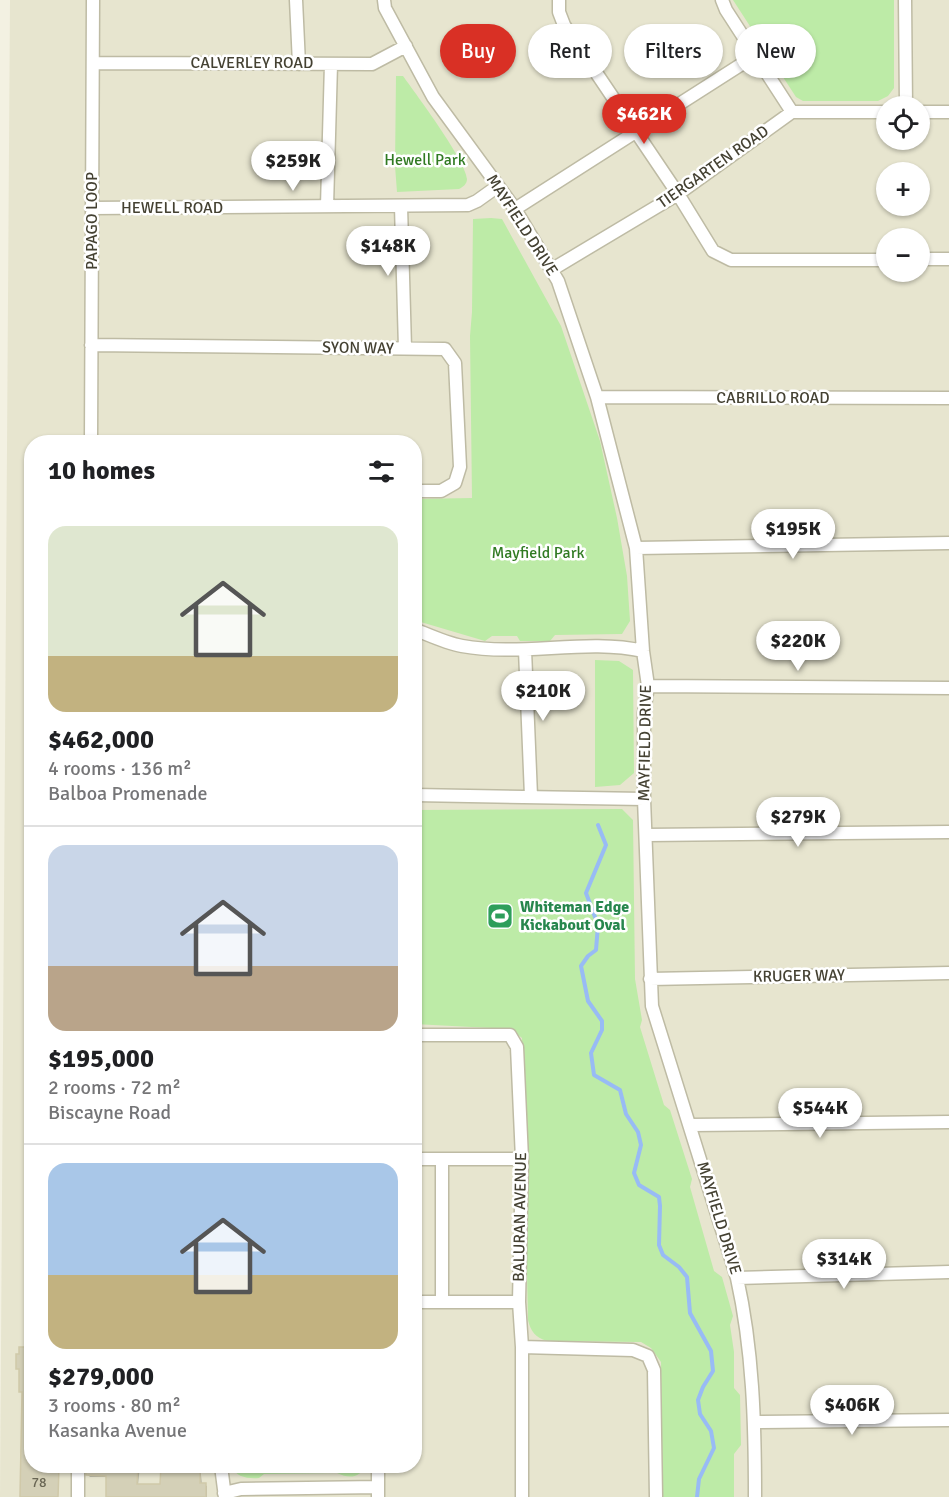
<!DOCTYPE html>
<html lang="en">
<head>
<meta charset="utf-8">
<style>
	body { margin:0; font-family:Signika,sans-serif; background:#f6f6f6; color:#202124; height:100vh; display:flex; flex-direction:column; font-size:22px; white-space:nowrap }
	* { box-sizing:border-box; margin:0 }
	p { font-size:20px; color:#757577 }
	.icon { flex:none; width:33px; height:33px; fill:none; stroke:currentColor; stroke-width:2; stroke-linecap:round; stroke-linejoin:round }
	.map { position:relative; flex:1; overflow:hidden }
	.panel { position:absolute; left:24px; top:435px; width:398px; height:1038px; display:flex; flex-direction:column; background:#fff; border-radius:24px; box-shadow:0 2px 4px #0004 }
	.panel>* { flex:none }
	.guide { position:absolute; left:440px; top:24px; width:418px; height:54px; display:flex; gap:12px }
	.controls { position:absolute; left:876px; top:96px; display:grid; gap:12px }
	.controls a { display:grid; place-items:center; width:54px; height:54px; border-radius:50%; background:#fff; box-shadow:0 2px 4px #0004; font-size:30px }
	.price { position:absolute; translate:-50% -51px; padding:0 14px; border-radius:21px; background:#fff; color:#222; font-size:20px; line-height:39px; filter:drop-shadow(0 2px 3px #0008) }
	.price::after { content:''; position:absolute; left:50%; top:36px; width:18px; height:14px; margin-left:-9px; background:inherit; clip-path:polygon(0 0,100% 0,50% 100%) }
	.price.active { background:#d93025; color:#fff }
	ul { padding:0; list-style:none }
	li { display:grid; align-content:center; gap:12px; height:318px; padding:0 24px }
	li+li { border-top:2px solid #e0e0e0 }
	li span { display:grid; place-items:center; height:186px; border-radius:18px; color:#555 }
	li>.icon { margin-inline-start:auto }
	span .icon { width:108px; height:108px; fill:#fffc; stroke-width:1 }
	li b { font-size:26px }
	h2 { display:flex; justify-content:space-between; align-items:center; height:72px; padding:0 24px; font-size:26px }
	.tag { padding:0 21px; border-radius:27px; background:#fff; box-shadow:0 2px 4px #0004; font-size:21px; line-height:54px }
	.tag.active { background:#d93025; color:#fff }
	.map>svg:first-child { display:block }
	.residential { fill:#e7e5cf; fill-rule:evenodd }
	.green { fill:#bdeba7 }
	.shadow { fill:#0003 }
	.lines { fill:none; stroke-linecap:round; stroke-linejoin:round }
	.stream { stroke:#98bbf5; stroke-width:4 }
	.building { fill:#d4d0b7; stroke:#d0c9a9; stroke-width:1.5 }
	.minor-casing { stroke:#bebba4; stroke-width:15 }
	.minor { stroke:#fff; stroke-width:12 }
	.labels { text-anchor:middle; dominant-baseline:central; stroke-width:5; stroke-linejoin:round; paint-order:stroke }
	.number-label { font-size:14px; fill:#686553 }
	.street-label { font-size:16px; fill:#444132; stroke:#fff }
	.park-label { font-size:16px; fill:#307a22; stroke:#fff }
	.leisure-label { font-size:16px; font-weight:bold; fill:#27864d; stroke:#fff; text-anchor:start }
</style>
</head>
<body>
<div class="map">
<svg width="949" height="1497" viewBox="0 0 949 1497">
	<rect width="100%" height="100%" fill="#f3f1e2"/>
	<path class="residential" d="M10,0H949V1497H0ZM886,106H920V140H886ZM886,172H920V206H886ZM886,238H920V272H886ZM32,442H414V1466H32Z"/>
	<path class="green" d="M733,0H894V88L888,96L878,101H803L796,97Z
		M396,76H403C416,94 466,161 467,179C467,184 463,187 459,189L397,192L395,166Z
		M491,218L502,219L561,326L600,441L617,518L627,576L630,621L622,634L555,635L550,641H520L517,636H492L485,641L414,620V499L472,498L470,336L472,312L473,219Z
		M595,660L619,661L633,670L634,773L620,785L595,787Z
		M622,809L633,820L635,979L642,1020L640,1027L664,1105L670,1110L692,1179L690,1187L714,1271L722,1277L733,1316L730,1325L734,1352V1388L740,1395L741,1445L734,1454V1497H662L661,1362L651,1348L641,1342L547,1341C535,1337 531,1332 528,1320L522,1038L511,1029L414,1024V810Z
		M232,1466H367C358,1478 350,1479 337,1473L264,1474L259,1478C248,1479 235,1477 232,1466Z"/>
	<path class="shadow" d="M24,1326H32V1466H59L58,1497H21L23,1394L21,1391V1371L18,1368L25,1349Z
		M102,1466H140L138,1485H162V1466H200L202,1484L207,1486V1497H108V1477H90L88,1475L102,1468Z"/>
	<g class="lines">
		<path class="stream" d="M598,825L606,845L586,893L598,925L596,950L588,956L581,966L588,1001L602,1021V1030L591,1053L594,1075L620,1090L626,1114L638,1132L641,1145L634,1173L639,1185L659,1197L660,1206L659,1245L663,1255L679,1267L687,1277L690,1313L711,1351L713,1371L703,1387L698,1400L700,1414L711,1431L714,1448L699,1479L697,1497"/>
	</g>
	<path class="building" d="M19,1347H32V1466L59,1467L58,1497H20L22,1392H19V1369H16V1354H19Z
		M100,1466H138L137,1484H160L161,1466H200V1483H206V1497H106V1476L86,1475V1467Z"/>
	<g class="lines">
		<defs>
			<path id="minor" d="M296,0L299,64
				M384,0L385,8L433,97L515,209L558,281L597,397L636,548L643,651L648,686L644,713V799L652,1006L737,1278C753,1350 755,1423 755,1497
				M559,0V12L564,25L678,194L713,251L731,260H886
				M722,0L726,10L792,112
				M905,0L906,106
				M93,63L372,64L406,46
				M920,112H949
				M327,206L331,64
				M401,206L405,348
				M91,208L468,205L477,201L498,186
				M515,209L756,55
				M920,259H949
				M551,270L678,194L792,112H886
				M91,345L445,349L455,363L460,467L455,483L441,491H414
				M597,397L949,398
				M91,442L93,0
				M636,548L949,543
				M414,629C429,635 446,643 462,646C521,657 587,638 643,651
				M525,650L531,796
				M648,686L949,688
				M414,795L644,799
				M647,835L949,832
				M650,979L949,973
				M414,1035H510L517,1047L522,1159L519,1302L522,1347V1497
				M691,1125L949,1122
				M414,1159H522
				M737,1278L949,1272
				M414,1302H519
				M442,1302V1159
				M522,1347L633,1350L648,1356L654,1370L656,1497
				M755,1422L949,1420
				M221,1466L225,1497
				M378,1466V1497
				M224,1493L241,1489L378,1487
				M78,1497V1466"/>
		</defs>
		<use href="#minor" class="minor-casing"/>
		<use href="#minor" class="minor"/>
	</g>
	<defs>
		<symbol id="stadium-square" viewBox="-11 -11 22 22"><rect x="-9" y="-9" width="18" height="18" rx="4" fill="#2e9e5b" stroke="#fff"/><path d="M0-5a6.5 5 0 1 0 0 10a6.5 5 0 1 0 0-10ZM-3.5-1.8h7v3.6h-7Z" fill="#fff"/></symbol>
	</defs>
	<g fill-rule="evenodd">
		<use href="#stadium-square" x="485" y="901" width="30" height="30"/>
	</g>
	<g class="labels">
		<g class="number-label">
			<text x="39" y="1482">78</text>
		</g>
		<g class="street-label">
			<text x="252" y="63">CALVERLEY ROAD</text>
			<text transform="translate(713 167) rotate(-35)">TIERGARTEN ROAD</text>
			<text x="172" y="208">HEWELL ROAD</text>
			<text transform="translate(92 221) rotate(-90)">PAPAGO LOOP</text>
			<text transform="translate(522 225) rotate(57)">MAYFIELD DRIVE</text>
			<text transform="translate(358 348) rotate(1)">SYON WAY</text>
			<text x="773" y="398">CABRILLO ROAD</text>
			<text transform="translate(645 743) rotate(-89)">MAYFIELD DRIVE</text>
			<text transform="translate(799 976) rotate(-1)">KRUGER WAY</text>
			<text transform="translate(520 1217) rotate(-89)">BALURAN AVENUE</text>
			<text transform="translate(719 1218) rotate(73)">MAYFIELD DRIVE</text>
		</g>
		<g class="park-label">
			<text x="425" y="160">Hewell Park</text>
			<text x="538" y="553">Mayfield Park</text>
		</g>
		<g class="leisure-label">
			<text x="520" y="907">Whiteman Edge<tspan x="520" dy="18">Kickabout Oval</tspan></text>
		</g>
	</g>
</svg>
<div class="controls">
<a><svg class="icon" aria-label="locate" viewBox="0 0 24 24"><circle cx="12" cy="12" r="6"/><path d="M12 2v4M12 18v4M2 12h4M18 12h4"/></svg></a>
<a>+</a>
<a>−</a>
</div>
<b class="price active" style="left:644px;top:145px">$462K</b>
<b class="price" style="left:293px;top:192px">$259K</b>
<b class="price" style="left:388px;top:277px">$148K</b>
<b class="price" style="left:793px;top:560px">$195K</b>
<b class="price" style="left:798px;top:672px">$220K</b>
<b class="price" style="left:543px;top:722px">$210K</b>
<b class="price" style="left:798px;top:848px">$279K</b>
<b class="price" style="left:820px;top:1139px">$544K</b>
<b class="price" style="left:844px;top:1290px">$314K</b>
<b class="price" style="left:852px;top:1436px">$406K</b>
<div class="guide">
<a class="tag active">Buy</a>
<a class="tag">Rent</a>
<a class="tag">Filters</a>
<a class="tag">New</a>
</div>
<section class="panel">
<h2>10 homes<svg class="icon" aria-label="filters" viewBox="0 0 24 24"><path d="M4 7h16M4 17h16"/><circle cx="9" cy="7" r="2"/><circle cx="15" cy="17" r="2"/></svg></h2>
<ul>
<li><span style="background:linear-gradient(#dfe7d0 70%,#c2b280 0)"><svg class="icon" aria-label="home" viewBox="0 0 24 24"><path d="M3 11l9-7 9 7M6 9v11h12V9"/></svg></span><div><b>$462,000</b><p>4 rooms · 136 m²</p><p>Balboa Promenade</p></div></li>
<li><span style="background:linear-gradient(#c9d6e8 65%,#b9a48a 0)"><svg class="icon" aria-label="home" viewBox="0 0 24 24"><path d="M3 11l9-7 9 7M6 9v11h12V9"/></svg></span><div><b>$195,000</b><p>2 rooms · 72 m²</p><p>Biscayne Road</p></div></li>
<li><span style="background:linear-gradient(#a9c7e8 60%,#c2b280 0)"><svg class="icon" aria-label="home" viewBox="0 0 24 24"><path d="M3 11l9-7 9 7M6 9v11h12V9"/></svg></span><div><b>$279,000</b><p>3 rooms · 80 m²</p><p>Kasanka Avenue</p></div></li>
</ul>
</section>
</div>
</body>
</html>
